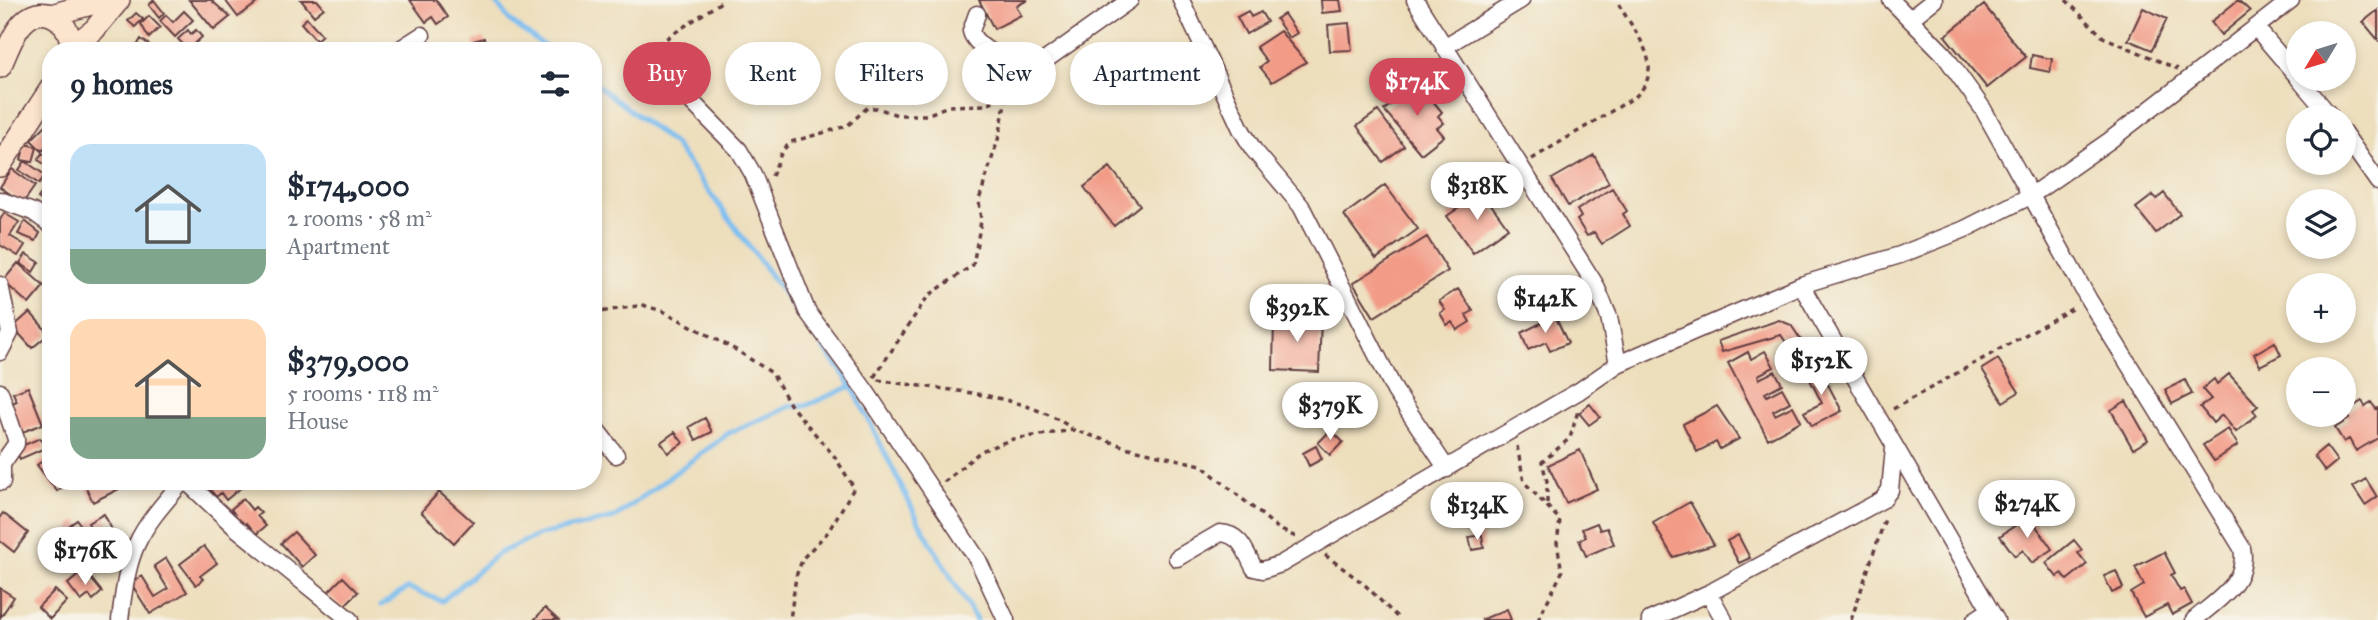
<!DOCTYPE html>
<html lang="en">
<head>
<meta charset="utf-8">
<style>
	body { margin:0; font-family:"IM FELL Great Primer",serif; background:#f6f6f7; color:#1f2937; height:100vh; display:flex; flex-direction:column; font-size:26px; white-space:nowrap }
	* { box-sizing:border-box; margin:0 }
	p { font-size:23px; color:#747a83 }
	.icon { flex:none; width:38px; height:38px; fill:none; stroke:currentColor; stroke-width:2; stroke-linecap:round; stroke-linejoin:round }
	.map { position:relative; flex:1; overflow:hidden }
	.panel { position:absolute; left:42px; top:42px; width:560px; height:448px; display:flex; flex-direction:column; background:#fff; border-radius:28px; box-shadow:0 4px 10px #0003 }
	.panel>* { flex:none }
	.guide { position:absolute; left:623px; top:42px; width:665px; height:63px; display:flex; gap:14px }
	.needle { width:46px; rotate:232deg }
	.buttons { position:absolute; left:2286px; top:21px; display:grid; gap:14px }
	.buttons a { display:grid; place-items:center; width:70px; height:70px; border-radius:50%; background:#fff; box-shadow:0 4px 10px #0003; font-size:35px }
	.price { position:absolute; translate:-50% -60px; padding:0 16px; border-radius:24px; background:#fff; color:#222; font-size:23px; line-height:46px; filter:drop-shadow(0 2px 4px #0008) }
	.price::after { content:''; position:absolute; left:50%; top:42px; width:21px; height:16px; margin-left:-10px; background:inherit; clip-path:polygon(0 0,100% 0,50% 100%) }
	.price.current { background:#d1495b; color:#fff }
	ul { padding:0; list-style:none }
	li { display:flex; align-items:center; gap:21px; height:175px; padding:0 28px }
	li span { display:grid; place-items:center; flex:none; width:196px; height:140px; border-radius:21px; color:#555 }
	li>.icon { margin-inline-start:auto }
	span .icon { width:84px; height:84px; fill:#fffc; stroke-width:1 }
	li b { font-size:30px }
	h2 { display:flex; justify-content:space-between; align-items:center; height:84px; padding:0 28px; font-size:30px }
	.pill { padding:0 24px; border-radius:32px; background:#fff; box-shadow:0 4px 10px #0003; font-size:24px; line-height:63px }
	.pill.current { background:#d1495b; color:#fff }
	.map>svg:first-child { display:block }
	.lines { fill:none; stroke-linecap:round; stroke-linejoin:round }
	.stream { stroke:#7bbef1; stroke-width:5 }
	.building { fill:#f29b87 }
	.minor-casing { stroke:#623c41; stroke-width:19 }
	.secondary-casing { stroke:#623c41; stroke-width:24 }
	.path { stroke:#623c41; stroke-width:3.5; stroke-dasharray:5 5; stroke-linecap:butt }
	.minor { stroke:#fff; stroke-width:16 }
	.secondary { stroke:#fce5cf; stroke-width:21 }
</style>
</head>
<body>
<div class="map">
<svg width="2378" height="620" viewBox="0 0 2378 620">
	<rect width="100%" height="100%" fill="#f7f3e8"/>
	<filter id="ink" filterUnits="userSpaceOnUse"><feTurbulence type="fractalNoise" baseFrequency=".0143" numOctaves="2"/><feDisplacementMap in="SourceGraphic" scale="14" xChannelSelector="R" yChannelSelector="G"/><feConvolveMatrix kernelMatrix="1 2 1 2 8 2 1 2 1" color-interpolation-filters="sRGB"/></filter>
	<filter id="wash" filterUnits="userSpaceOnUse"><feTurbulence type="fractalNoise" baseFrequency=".00686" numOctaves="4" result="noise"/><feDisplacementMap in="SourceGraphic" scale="28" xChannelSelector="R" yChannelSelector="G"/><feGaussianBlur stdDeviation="1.57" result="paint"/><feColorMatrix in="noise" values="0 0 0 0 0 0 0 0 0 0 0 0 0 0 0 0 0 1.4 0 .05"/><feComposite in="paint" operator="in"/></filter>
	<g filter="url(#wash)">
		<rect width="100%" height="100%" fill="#eddebc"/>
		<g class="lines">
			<path class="stream" d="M494,0L511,22L551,51
				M593,82L674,144L852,386L919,522L976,620
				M381,605L408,588L442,601L499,553L539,535L614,518L729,433L791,406H805L852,386"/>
		</g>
		<g id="blocks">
			<path class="building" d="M154,0L164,13L159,18L149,5Z
				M189,0H211L230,17L214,30Z
				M225,0H261L238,17Z
				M301,0H317L324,8L314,16Z
				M410,0H436L448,17L438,24L433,17L426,22Z
				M979,0H1028L1016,6L1021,15L994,29Z
				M1321,0H1340L1342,11L1322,13Z
				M2238,0L2250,11L2221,35L2211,22Z
				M1984,5L2026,57L1987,88L1945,36Z
				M2143,8L2167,19L2152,50L2128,40Z
				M2378,10V40L2363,22Z
				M184,11L193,20L175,37L160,21L166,15L173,22Z
				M1248,11L1251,17L1261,12L1267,22L1246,34L1237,17Z
				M136,13L143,19L135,27L128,21Z
				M1284,14L1297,33L1289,38L1276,19Z
				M149,16L160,27L149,38L141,24Z
				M307,18L322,35L316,40L301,23Z
				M1349,23L1352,50L1330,51L1328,25Z
				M188,30L191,34L196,30L202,37L188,50L178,39Z
				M1280,31L1306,62L1272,82L1260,67L1267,62L1256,47Z
				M484,38L487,50L476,51L473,41Z
				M141,39L158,51H134Z
				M2032,55L2052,59L2050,72L2030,68Z
				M1115,75L1124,90L1112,96L1104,81Z
				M1418,83L1442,112L1438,116L1444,123L1437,128L1444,136L1421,154L1384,110Z
				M1378,111L1404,146L1383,162L1357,126Z
				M48,123L51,142L42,151L31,140Z
				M25,144L37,147L33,162L21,160Z
				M42,153L51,159V168L38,160Z
				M1594,155L1609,183L1568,206L1552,179Z
				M25,161L45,175L39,184L19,170Z
				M1110,167L1140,205L1114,226L1084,187Z
				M12,169L35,186L23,203L0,187Z
				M51,181V207L38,198Z
				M1385,185L1418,229L1376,259L1344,215Z
				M1612,188L1627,211L1623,214L1630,226L1602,244L1594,232L1587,236L1577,220L1581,217L1577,210Z
				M1482,192L1508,228L1473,253L1447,216Z
				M2164,193L2180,214L2156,233L2136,208L2153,195L2157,199Z
				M4,213L19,222L10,236L25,245L18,256L0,245V220Z
				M25,221L40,233L36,241L18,234Z
				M1427,237L1448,271L1374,317L1353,283Z
				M26,254L39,262L33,272L20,263Z
				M18,263L44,286L29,304L3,281Z
				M1458,289L1473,311L1466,315L1470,322L1457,330L1452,322L1447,325L1440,313L1445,310L1439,301Z
				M30,312L49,334L32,348L13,327Z
				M1555,316L1568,343L1550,351L1546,342L1528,350L1521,333Z
				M1274,317L1321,319L1319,372L1273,370Z
				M1779,320L1791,325L1809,352L1798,360L1781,335L1722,352L1718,341Z
				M2275,342L2281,355L2260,366L2254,354Z
				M1765,351L1774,367L1758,375L1759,379L1775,371L1782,384L1765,393L1767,396L1782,388L1790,402L1773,411L1775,415L1793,406L1801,421L1768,439L1728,363L1748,352L1751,359Z
				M1998,359L2019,392L2003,402L1982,369Z
				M1816,362L1842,411L1812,426L1804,412L1822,403L1804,368Z
				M2229,374L2258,406L2253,410L2257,415L2236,432L2222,415L2213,423L2200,407L2211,399L2202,389L2214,379L2217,384Z
				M2185,380L2192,394L2172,404L2165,390Z
				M28,387L43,424L20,433L8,405L17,401L13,393Z
				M2126,401L2148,440L2133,449L2111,410Z
				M2362,401L2365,406L2371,402L2376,409L2378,408V438L2356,451L2349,439L2344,442L2335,428L2349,419L2345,412Z
				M1590,404L1600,417L1589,425L1579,413Z
				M1717,406L1739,439L1720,449L1716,442L1697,452L1683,424Z
				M705,418L712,432L696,440L689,427Z
				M2228,429L2238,445L2214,461L2203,445Z
				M1331,430L1343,442L1330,455L1318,443Z
				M675,432L683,443L668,453L661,442Z
				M40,438L45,448L20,459L15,449Z
				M1316,446L1322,459L1309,466L1303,453Z
				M2326,446L2337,461L2325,471L2314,456Z
				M1580,450L1597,489L1566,503L1548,465Z
				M51,455V481H70L57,491L37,465Z
				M2366,479L2377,497L2365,505L2353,487Z
				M83,481H115L119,489L93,502Z
				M203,481H241L244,485L226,500L221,493L216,497Z
				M439,492L473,522L454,543L421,512Z
				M243,499L252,510L255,507L261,513L257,516L266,526L256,534L247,523L243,526L231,509Z
				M1690,502L1714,545L1673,557L1653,523Z
				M3,513L28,533L14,552L0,541V517Z
				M104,514L129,563L113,571L88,523Z
				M2029,516L2052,549L2032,563L2023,550L2015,556L2000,536Z
				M77,520L87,534L67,548L59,537L72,528L70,525Z
				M1597,523L1600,530L1607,528L1614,544L1586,556L1579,540L1586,537L1582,529Z
				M294,532L315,555L302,567L281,543Z
				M1482,535L1484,548L1472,550L1469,537Z
				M1738,535L1750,558L1739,563L1727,541Z
				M2074,540L2082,550L2078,553L2087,564L2067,580L2062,573L2057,577L2046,563Z
				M204,546L217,563L200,576L203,579L196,585L180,564Z
				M2164,552L2175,573L2171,575L2180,591L2184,589L2192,604L2172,615L2167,605L2144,617L2131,593L2144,585L2135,567Z
				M166,558L187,592L150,614L131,583L142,576L155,597L168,589L154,566Z
				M84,570L102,592L93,600L89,595L81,601L68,584Z
				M2116,571L2123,588L2112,593L2104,576Z
				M343,577L358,592L342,608L327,593Z
				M0,588L14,597L0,618Z
				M55,590L67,601L50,619L38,607Z
				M545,608L558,620H534Z
				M1507,609L1511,620H1481Z"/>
		</g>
	</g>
	<g filter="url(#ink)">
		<use href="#blocks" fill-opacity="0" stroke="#623c41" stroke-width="2"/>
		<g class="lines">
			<defs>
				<path id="minor" d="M1181,0L1241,129L1253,149L1301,206L1395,391L1447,469
					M1415,0L1595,284L1609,317L1618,364
					M1891,0L1943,53L1983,109L2089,300L2242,548C2249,582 2217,600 2194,620
					M977,14L971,31C974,47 1011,65 1026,66C1034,67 1041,63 1047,59L1130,0
					M1910,19L1934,0
					M2257,29L2298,77
					M1444,47L1521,0
					M397,51L422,35
					M644,53L739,150L753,174L807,311L865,390L978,560L1006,620
					M2299,79L2331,117
					M2343,132L2378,182
					M0,200L33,212L51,225
					M0,285L10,333L0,352
					M1801,285L1996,620
					M0,392L16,439V444L2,464V482
					M593,425L616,455
					M186,481L235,527L350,620
					M1177,558L1220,533C1241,534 1245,551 1254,568L1263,570L1281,564L1579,391L1618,364L1801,285L1900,255L1965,229L2030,196L2109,141L2291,0
					M1709,593L1724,620
					M120,620C129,547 135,536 183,481
					M1650,620L1709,593L1882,500L1890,490L1894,448
					M1975,620L1990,610"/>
				<path id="secondary" d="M51,15L106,0
					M70,48L94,30L119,0
					M0,67C7,53 13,32 24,22C46,0 75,25 70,51
					M0,166L51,88"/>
			</defs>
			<use href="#minor" class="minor-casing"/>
			<use href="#secondary" class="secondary-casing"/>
			<path class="path" d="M2066,0L2103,37L2178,69
				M658,44L724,0
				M1532,159L1635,97C1669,66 1633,31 1616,0
				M772,176L782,151L791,142L847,126L867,108H877L897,115H927L948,106L985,105L999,98L1013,79
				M593,313L643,305L665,312L736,350L772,373L791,406L835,457L854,488L828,532L803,558L796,576L790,620
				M874,377L928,296L973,265L981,221L979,200L1000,133L1008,85
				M878,380C944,391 1016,391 1072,428
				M1893,409L2075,307
				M1517,446L1524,482L1560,520L1557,543L1562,572L1538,620
				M944,482L981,451L1013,439L1074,430L1129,448L1201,465L1279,529L1298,538
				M1547,503V481L1542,462L1570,438L1578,411
				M1325,555L1364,584L1400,620
				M1851,620L1886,516"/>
			<use href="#minor" class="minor"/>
			<use href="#secondary" class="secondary"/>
		</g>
	</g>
</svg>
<div class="buttons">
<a><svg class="needle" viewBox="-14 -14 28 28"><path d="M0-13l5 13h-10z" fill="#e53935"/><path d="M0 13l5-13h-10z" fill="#747a83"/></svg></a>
<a><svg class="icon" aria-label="locate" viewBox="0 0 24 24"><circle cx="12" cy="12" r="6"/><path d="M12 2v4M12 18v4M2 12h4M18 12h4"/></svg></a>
<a><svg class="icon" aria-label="layers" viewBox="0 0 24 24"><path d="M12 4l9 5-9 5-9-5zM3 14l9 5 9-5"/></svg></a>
<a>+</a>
<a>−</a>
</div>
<b class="price current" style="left:1417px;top:118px">$174K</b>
<b class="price" style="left:1477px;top:222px">$318K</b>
<b class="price" style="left:1545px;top:335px">$142K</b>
<b class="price" style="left:1297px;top:344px">$392K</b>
<b class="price" style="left:1821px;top:397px">$152K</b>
<b class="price" style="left:1330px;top:442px">$379K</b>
<b class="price" style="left:2027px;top:540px">$274K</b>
<b class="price" style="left:1477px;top:542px">$134K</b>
<b class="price" style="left:85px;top:587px">$176K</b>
<div class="guide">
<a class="pill current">Buy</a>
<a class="pill">Rent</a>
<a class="pill">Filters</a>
<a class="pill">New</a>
<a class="pill">Apartment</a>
</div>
<section class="panel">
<h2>9 homes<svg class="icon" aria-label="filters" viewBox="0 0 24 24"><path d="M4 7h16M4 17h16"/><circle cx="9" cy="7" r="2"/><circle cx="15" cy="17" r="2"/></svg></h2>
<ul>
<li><span style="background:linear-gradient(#bfe0f5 75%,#7fa58c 0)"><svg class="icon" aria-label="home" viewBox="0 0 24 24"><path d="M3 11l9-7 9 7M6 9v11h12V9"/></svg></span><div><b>$174,000</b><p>2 rooms · 58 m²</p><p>Apartment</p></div></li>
<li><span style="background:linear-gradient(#ffd9b3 70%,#7fa58c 0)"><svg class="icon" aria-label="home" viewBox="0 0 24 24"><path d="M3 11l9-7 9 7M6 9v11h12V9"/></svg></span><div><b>$379,000</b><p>5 rooms · 118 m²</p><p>House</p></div></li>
</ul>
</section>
</div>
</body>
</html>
